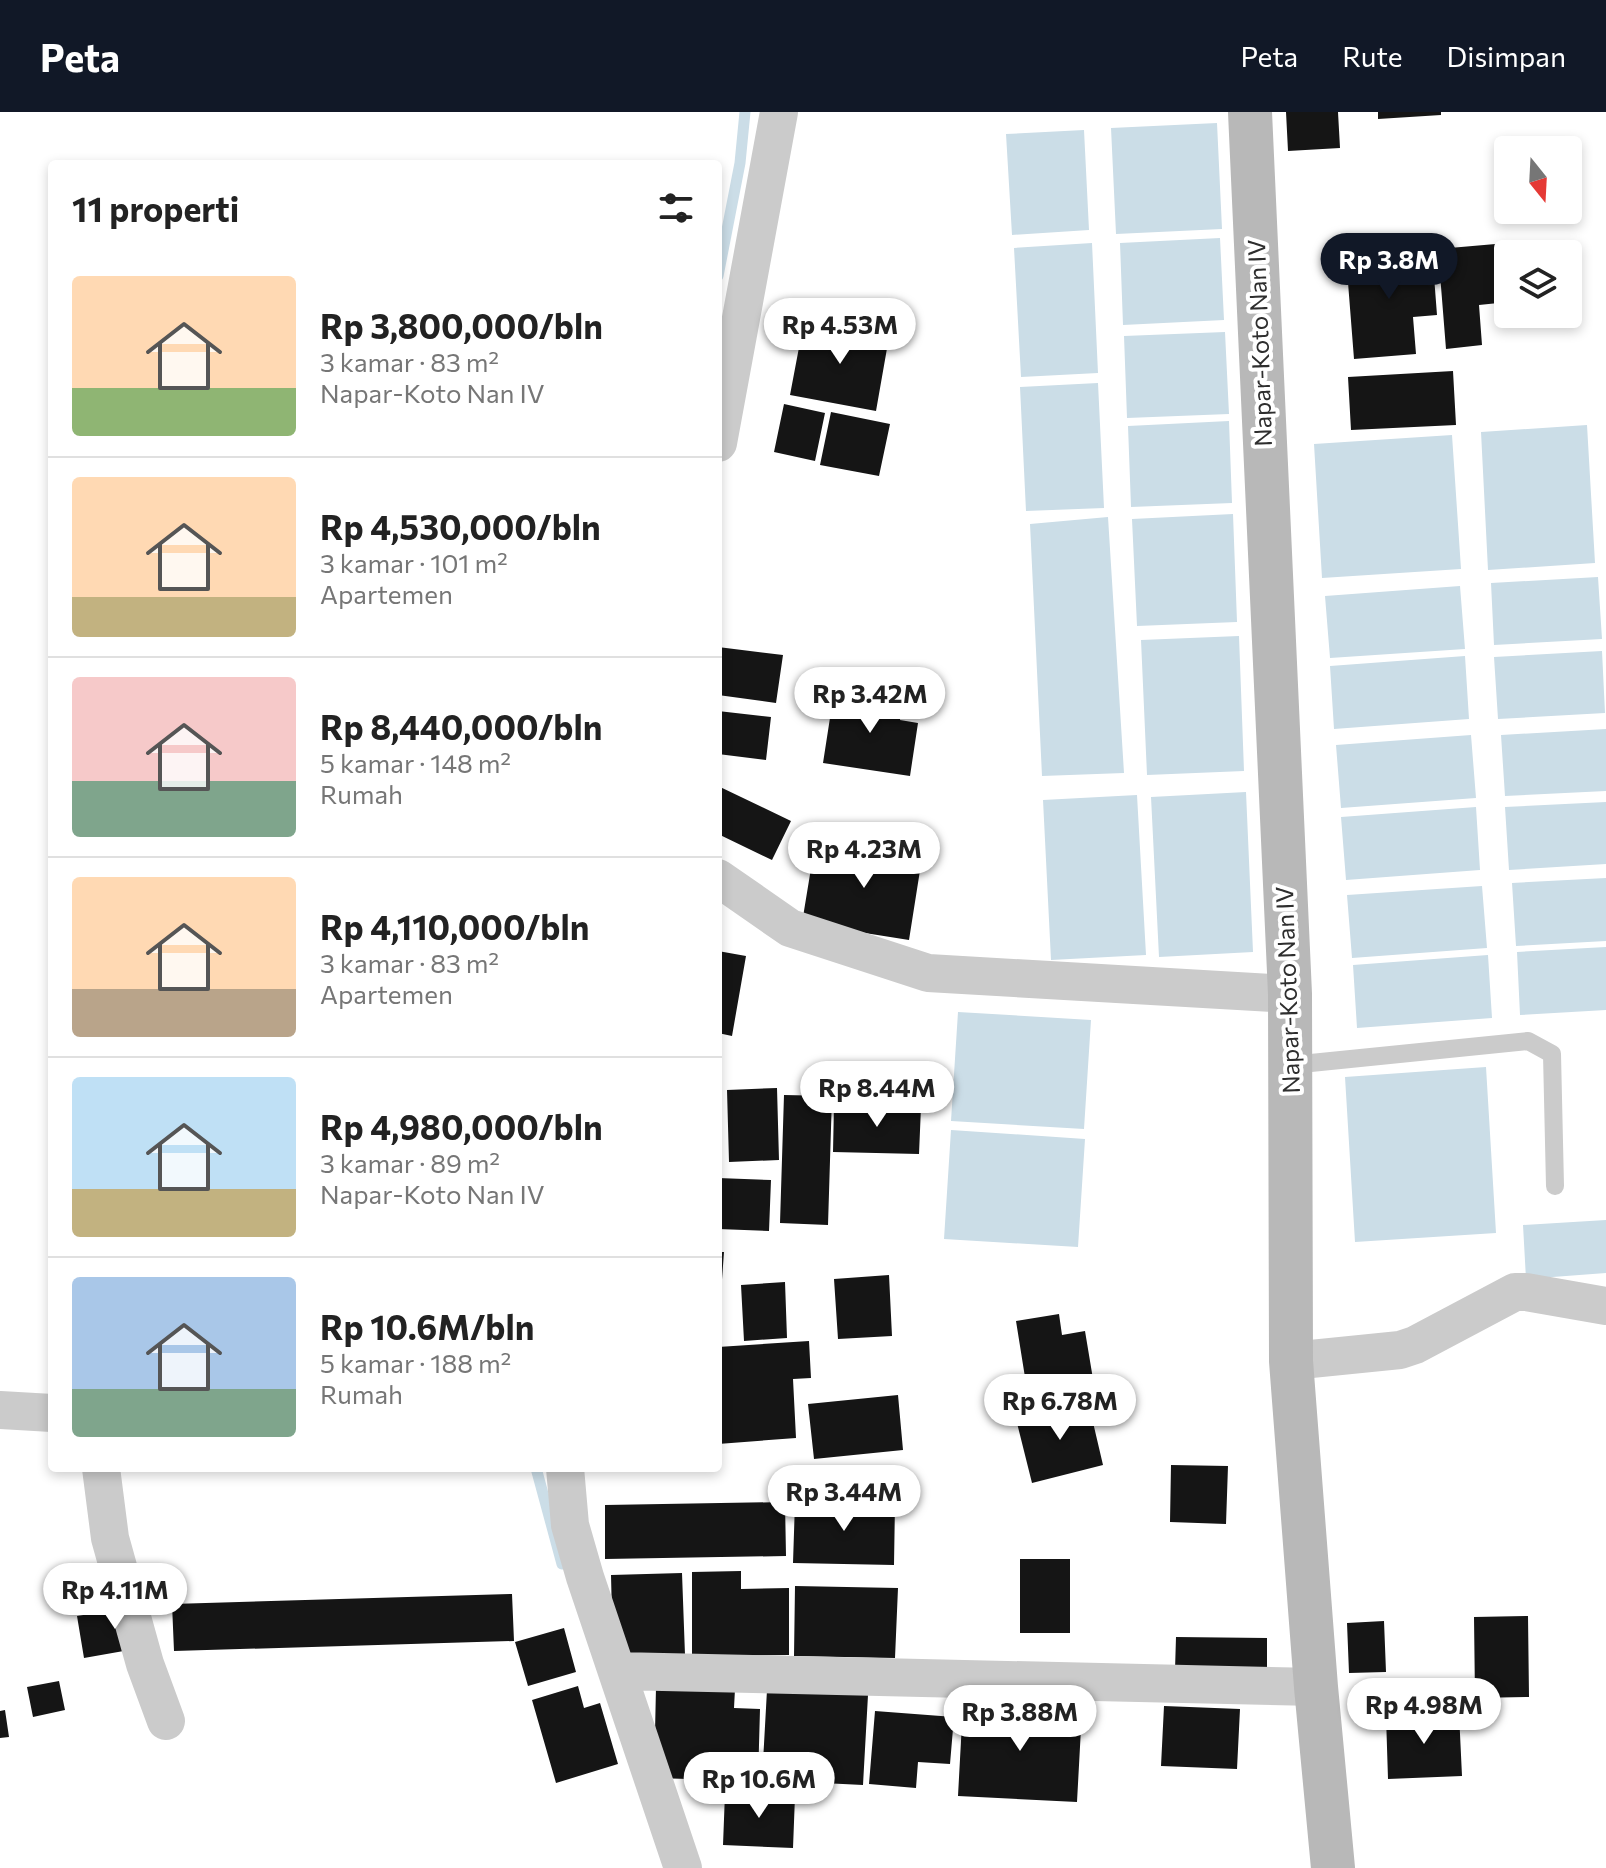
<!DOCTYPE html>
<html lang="id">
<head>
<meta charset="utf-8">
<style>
	body { margin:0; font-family:Commissioner,sans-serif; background:#f2f2f2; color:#222; height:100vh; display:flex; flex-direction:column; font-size:30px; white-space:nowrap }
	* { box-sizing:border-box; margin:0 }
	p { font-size:26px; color:#767676 }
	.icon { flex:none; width:44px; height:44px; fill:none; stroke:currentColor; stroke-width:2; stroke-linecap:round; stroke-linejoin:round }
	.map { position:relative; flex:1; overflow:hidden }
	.panel { position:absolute; left:48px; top:48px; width:674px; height:1312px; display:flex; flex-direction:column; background:#fff; border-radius:8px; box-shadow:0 4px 12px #0003 }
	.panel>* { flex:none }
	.needle { width:52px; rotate:162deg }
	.buttons { position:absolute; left:1494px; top:24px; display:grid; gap:16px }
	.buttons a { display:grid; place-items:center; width:88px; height:88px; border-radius:8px; background:#fff; box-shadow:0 4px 12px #0003; font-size:40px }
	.price { position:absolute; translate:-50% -68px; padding:0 18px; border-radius:28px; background:#fff; color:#222; font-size:26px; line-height:52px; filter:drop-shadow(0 2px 4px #0008) }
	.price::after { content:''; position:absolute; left:50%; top:48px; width:24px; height:18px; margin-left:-12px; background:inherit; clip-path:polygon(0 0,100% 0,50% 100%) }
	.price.selected { background:#111827; color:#fff }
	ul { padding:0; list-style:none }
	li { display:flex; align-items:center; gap:24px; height:200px; padding:0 24px }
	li+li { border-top:2px solid #e0e0e0 }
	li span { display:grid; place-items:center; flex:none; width:224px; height:160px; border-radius:8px; color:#555 }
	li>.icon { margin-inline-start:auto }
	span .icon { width:96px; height:96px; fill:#fffc; stroke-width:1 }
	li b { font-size:34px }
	h2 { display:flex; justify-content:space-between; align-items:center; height:96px; padding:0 24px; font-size:34px }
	header { display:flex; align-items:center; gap:48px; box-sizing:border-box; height:112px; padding:0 40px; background:#111827; color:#fff }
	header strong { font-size:38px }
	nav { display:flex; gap:44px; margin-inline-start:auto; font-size:28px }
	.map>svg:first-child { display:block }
	.water { fill:#cbdde7 }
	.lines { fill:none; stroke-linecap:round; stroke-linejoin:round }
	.stream { stroke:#cbdde7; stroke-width:11 }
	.building { fill:#151515 }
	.lane { stroke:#cbcbcb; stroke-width:18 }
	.street { stroke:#cbcbcb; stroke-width:38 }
	.secondary { stroke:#b8b8b8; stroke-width:44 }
	.labels { text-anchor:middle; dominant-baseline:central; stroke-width:8; stroke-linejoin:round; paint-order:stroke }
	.street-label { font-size:24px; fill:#2e2e2e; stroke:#fff }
</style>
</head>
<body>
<header>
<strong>Peta</strong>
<nav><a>Peta</a><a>Rute</a><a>Disimpan</a></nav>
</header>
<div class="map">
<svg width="1606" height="1756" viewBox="0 0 1606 1756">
	<rect width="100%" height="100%" fill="#fff"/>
	<path class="water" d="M1217,11L1222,117L1116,122L1111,16Z
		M1084,18L1089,118L1012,123L1006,22Z
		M1220,126L1224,208L1123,213L1120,131Z
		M1092,131L1098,261L1021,265L1014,136Z
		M1225,220L1229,302L1127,306L1124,224Z
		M1098,271L1104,396L1026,399L1020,275Z
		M1229,309L1232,391L1131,395L1128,314Z
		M1587,313L1595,451L1488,458L1481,320Z
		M1452,323L1461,457L1322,466L1314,332Z
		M1233,402L1237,510L1137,514L1132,407Z
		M1108,405L1124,661L1042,664L1030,412Z
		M1598,465L1602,527L1494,533L1491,471Z
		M1460,474L1465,537L1330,546L1325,484Z
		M1239,524L1244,659L1147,663L1141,528Z
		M1602,539L1605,601L1498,607L1494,545Z
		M1465,544L1469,607L1334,617L1330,554Z
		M1606,617V679L1505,684L1501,623Z
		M1471,623L1476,686L1341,696L1336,633Z
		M1246,680L1253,840L1159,845L1151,685Z
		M1137,683L1146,843L1051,848L1043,688Z
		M1606,690V752L1509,758L1505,695Z
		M1476,695L1480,758L1346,768L1341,705Z
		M1606,766V829L1516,834L1512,771Z
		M1482,774L1487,836L1352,846L1347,783Z
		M1606,835V898L1520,903L1517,840Z
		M1488,843L1492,906L1357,916L1353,853Z
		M958,900L1091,908L1084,1017L951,1009Z
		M1486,955L1496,1121L1355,1130L1345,965Z
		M951,1018L1085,1027L1078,1135L944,1127Z
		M1606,1108V1161L1526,1167L1523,1113Z"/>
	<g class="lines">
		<path class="stream" d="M718,164L740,51L745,0
			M536,1356L562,1452"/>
	</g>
	<path class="building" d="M1286,0H1338L1340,36L1288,39Z
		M1378,0H1441V3L1378,7Z
		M1507,131L1508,190L1479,193L1482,233L1446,237L1438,137Z
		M1432,138L1437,203L1413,205L1416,242L1354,247L1346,145Z
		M804,209L889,225L876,299L790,283Z
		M1453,259L1456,313L1351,318L1348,265Z
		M784,292L825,301L815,349L774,340Z
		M831,300L890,312L879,364L820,353Z
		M718,535L783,543L776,591L718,583Z
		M834,580L902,590L900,608L918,611L910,664L823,651Z
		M718,599L771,605L766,648L718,642Z
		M718,674L791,709L772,748L718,722Z
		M875,723L910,728L906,750L921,752L909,828L802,811L814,738L871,747Z
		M718,839L746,844L732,924L718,921Z
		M840,958L876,961L875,987L839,985Z
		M777,976L779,1048L729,1050L727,978Z
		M784,983L832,984L828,1113L780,1111Z
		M834,993L921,995L919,1042L833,1040Z
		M718,1066L771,1068L769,1119L718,1117Z
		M718,1140H724L720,1195H718Z
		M889,1163L892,1224L838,1227L834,1167Z
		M785,1170L787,1226L744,1229L741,1173Z
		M1059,1202L1062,1223L1085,1219L1094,1273L1028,1284L1016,1209Z
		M809,1229L811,1266L793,1267L796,1326L718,1332V1235Z
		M898,1283L903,1338L814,1347L808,1292Z
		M1088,1289L1103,1353L1032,1371L1016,1307Z
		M1171,1353L1228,1354L1226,1412L1170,1410Z
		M785,1390L786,1444L605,1447V1393Z
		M795,1390L895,1391L894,1453L793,1451Z
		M1020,1447H1070V1521H1020Z
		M741,1459V1477L789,1476V1543L692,1544V1460Z
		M682,1461L685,1543L613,1545L611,1463Z
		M795,1474L898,1476L895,1546L794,1544Z
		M512,1482L514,1529L174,1539L172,1492Z
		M146,1493L152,1534L84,1546L77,1504Z
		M1528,1504L1529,1585L1475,1586L1474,1505Z
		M1384,1509L1386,1560L1349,1561L1347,1511Z
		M564,1516L576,1560L528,1574L515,1530Z
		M1176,1525L1267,1526V1559L1175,1558Z
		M59,1569L65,1598L33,1605L27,1575Z
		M578,1574L584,1596L600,1591L618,1652L556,1671L532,1588Z
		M656,1575L735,1577L734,1596L760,1597L758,1669L654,1666Z
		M767,1578L868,1583L863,1673L762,1668Z
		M963,1592L1082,1598L1077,1690L958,1684Z
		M1164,1594L1240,1597L1237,1657L1161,1654Z
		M5,1598L9,1625L0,1626V1599Z
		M875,1599L954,1605L950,1652L918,1650L916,1676L869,1672Z
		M1459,1601L1462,1664L1388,1667L1386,1604Z
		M725,1681L795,1684L793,1736L723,1733Z"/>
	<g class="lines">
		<path class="lane" d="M1291,953L1528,929L1552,942L1555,1074"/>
		<path class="street" d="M718,331L779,0
			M718,766L790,816L928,861L1290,882
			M1291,1249L1400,1238L1415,1233L1515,1180H1526L1606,1194
			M0,1298L52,1301
			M101,1356L110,1426L145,1552L166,1609
			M565,1356L570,1413L585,1465L683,1756
			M618,1559L1316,1575"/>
		<path class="secondary" d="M1250,0L1290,882L1291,1249L1316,1575L1333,1756"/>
	</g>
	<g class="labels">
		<g class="street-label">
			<text transform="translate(1259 231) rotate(-92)">Napar-Koto Nan IV</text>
			<text transform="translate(1287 878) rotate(-92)">Napar-Koto Nan IV</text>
		</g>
	</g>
</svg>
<div class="buttons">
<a><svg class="needle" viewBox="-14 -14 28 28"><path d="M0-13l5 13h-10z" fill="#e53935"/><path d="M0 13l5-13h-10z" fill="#767676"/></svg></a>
<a><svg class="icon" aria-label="layers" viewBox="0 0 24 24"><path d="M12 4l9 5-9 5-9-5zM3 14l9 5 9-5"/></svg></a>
</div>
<b class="price selected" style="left:1389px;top:189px">Rp 3.8M</b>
<b class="price" style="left:840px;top:254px">Rp 4.53M</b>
<b class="price" style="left:870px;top:623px">Rp 3.42M</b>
<b class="price" style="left:864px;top:778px">Rp 4.23M</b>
<b class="price" style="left:877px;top:1017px">Rp 8.44M</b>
<b class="price" style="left:1060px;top:1330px">Rp 6.78M</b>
<b class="price" style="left:844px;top:1421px">Rp 3.44M</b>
<b class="price" style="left:115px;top:1519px">Rp 4.11M</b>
<b class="price" style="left:1424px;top:1634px">Rp 4.98M</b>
<b class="price" style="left:1020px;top:1641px">Rp 3.88M</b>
<b class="price" style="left:759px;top:1708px">Rp 10.6M</b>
<section class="panel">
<h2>11 properti<svg class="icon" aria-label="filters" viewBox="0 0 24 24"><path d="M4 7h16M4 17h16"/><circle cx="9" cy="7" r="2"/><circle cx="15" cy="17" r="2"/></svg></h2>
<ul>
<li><span style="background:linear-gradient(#ffd9b3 70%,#8fb573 0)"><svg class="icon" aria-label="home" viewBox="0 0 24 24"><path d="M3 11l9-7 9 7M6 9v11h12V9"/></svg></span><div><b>Rp 3,800,000/bln</b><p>3 kamar · 83 m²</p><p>Napar-Koto Nan IV</p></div></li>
<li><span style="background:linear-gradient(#ffd9b3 75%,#c2b280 0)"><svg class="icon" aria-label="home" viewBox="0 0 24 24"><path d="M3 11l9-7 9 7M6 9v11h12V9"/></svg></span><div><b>Rp 4,530,000/bln</b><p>3 kamar · 101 m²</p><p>Apartemen</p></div></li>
<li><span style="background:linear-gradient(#f6c9c9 65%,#7fa58c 0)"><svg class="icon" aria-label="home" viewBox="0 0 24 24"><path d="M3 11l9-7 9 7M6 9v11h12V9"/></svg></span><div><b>Rp 8,440,000/bln</b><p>5 kamar · 148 m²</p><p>Rumah</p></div></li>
<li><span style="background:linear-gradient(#ffd9b3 70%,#b9a48a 0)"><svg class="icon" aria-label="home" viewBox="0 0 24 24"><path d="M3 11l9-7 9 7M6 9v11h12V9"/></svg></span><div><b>Rp 4,110,000/bln</b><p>3 kamar · 83 m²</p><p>Apartemen</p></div></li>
<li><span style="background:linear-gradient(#bfe0f5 70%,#c2b280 0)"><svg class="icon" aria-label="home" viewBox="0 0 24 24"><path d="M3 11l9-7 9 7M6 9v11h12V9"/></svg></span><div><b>Rp 4,980,000/bln</b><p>3 kamar · 89 m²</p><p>Napar-Koto Nan IV</p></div></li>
<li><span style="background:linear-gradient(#a9c7e8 70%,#7fa58c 0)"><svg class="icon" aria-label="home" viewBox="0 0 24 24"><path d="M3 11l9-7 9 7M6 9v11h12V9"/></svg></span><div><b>Rp 10.6M/bln</b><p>5 kamar · 188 m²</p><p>Rumah</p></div></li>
</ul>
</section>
</div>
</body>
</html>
